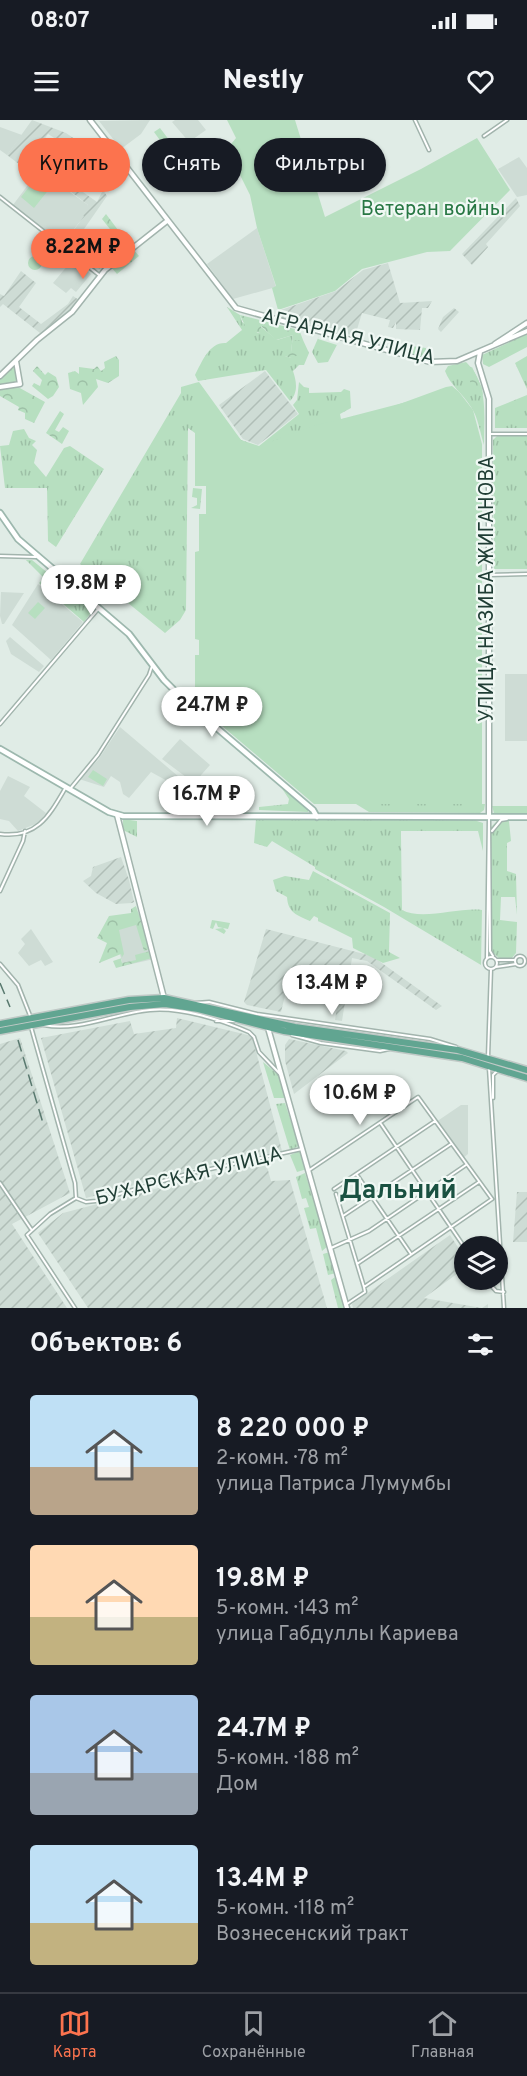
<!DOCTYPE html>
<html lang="ru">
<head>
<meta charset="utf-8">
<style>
	body { margin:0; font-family:Overpass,sans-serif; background:#20242c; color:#f1f3f6; height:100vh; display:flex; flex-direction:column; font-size:22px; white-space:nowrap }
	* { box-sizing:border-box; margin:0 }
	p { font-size:20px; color:#9ea1a6 }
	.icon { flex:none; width:33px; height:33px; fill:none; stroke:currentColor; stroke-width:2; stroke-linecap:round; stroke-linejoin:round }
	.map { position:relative; height:1188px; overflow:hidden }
	.side { display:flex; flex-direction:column; background:#171b24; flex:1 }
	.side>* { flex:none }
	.top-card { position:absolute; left:18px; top:18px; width:492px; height:54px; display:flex; gap:12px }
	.controls { position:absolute; left:454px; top:1116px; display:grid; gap:12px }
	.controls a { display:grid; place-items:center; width:54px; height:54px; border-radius:50%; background:#171b24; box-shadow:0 2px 4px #0004; font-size:30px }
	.price { position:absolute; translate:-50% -51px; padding:0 14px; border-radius:21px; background:#fff; color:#222; font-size:20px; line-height:39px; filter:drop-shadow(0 2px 3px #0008) }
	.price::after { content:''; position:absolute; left:50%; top:36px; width:18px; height:14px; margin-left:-9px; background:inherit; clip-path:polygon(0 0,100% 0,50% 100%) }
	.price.current { background:#fc734e; color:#111 }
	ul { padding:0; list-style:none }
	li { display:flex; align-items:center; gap:18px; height:150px; padding:0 30px }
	li span { display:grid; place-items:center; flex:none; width:168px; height:120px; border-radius:6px; color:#555 }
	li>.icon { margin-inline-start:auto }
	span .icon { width:72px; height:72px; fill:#fffc; stroke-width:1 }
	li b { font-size:26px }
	h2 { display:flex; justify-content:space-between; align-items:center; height:72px; padding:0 30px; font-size:26px }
	.tag { padding:0 21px; border-radius:27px; background:#171b24; box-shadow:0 2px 4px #0004; font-size:21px; line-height:54px }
	.tag.current { background:#fc734e; color:#111 }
	.status { display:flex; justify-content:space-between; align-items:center; height:42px; padding:0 30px; background:#171b24; direction:ltr }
	.status svg { height:16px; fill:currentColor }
	header { display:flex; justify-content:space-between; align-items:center; height:78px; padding:0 30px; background:#171b24; font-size:27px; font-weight:800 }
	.menu { display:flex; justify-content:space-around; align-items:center; height:84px; border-top:2px solid #363941; background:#171b24; font-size:16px; color:#9ea1a6 }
	.menu a { display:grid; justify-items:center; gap:3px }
	.menu .current { color:#fc734e }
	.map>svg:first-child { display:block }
	.built { fill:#cedcd5 }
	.industrial { fill:url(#industrial-furrows) }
	.grass { fill:url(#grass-tufts) }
	.forest { fill:url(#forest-crowns) }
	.green { fill:#b7dfc0 }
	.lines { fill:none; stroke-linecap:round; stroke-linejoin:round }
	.minor-casing { stroke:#a2b4ad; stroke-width:5 }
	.tertiary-casing { stroke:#a2b4ad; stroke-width:7 }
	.secondary-casing { stroke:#9db8ae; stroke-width:8 }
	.primary-casing { stroke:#c0c9c6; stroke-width:9 }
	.minor { stroke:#fff; stroke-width:2 }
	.tertiary { stroke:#fff; stroke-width:4 }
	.secondary { stroke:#fff; stroke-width:4.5 }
	.primary { stroke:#61a591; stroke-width:6 }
	.rail { stroke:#59796f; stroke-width:1.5; stroke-dasharray:12 6; stroke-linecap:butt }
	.labels { text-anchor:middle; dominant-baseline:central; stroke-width:4.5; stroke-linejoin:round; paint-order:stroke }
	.park-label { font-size:20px; fill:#277743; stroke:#f0f8f4 }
	.street-label { font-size:20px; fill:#1f3d34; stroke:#f0f8f4 }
	.district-label { font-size:26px; font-weight:bold; fill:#1a5141; stroke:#f0f8f4 }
</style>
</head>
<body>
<div class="status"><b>08:07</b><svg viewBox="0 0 49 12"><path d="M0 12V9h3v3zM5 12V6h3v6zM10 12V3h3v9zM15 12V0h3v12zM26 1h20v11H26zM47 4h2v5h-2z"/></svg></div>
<header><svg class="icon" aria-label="menu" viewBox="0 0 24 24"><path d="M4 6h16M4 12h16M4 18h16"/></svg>Nestly<svg class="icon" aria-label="heart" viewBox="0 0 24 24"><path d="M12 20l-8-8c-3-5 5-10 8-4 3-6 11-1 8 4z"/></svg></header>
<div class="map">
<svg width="527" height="1188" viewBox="0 0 527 1188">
	<defs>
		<pattern id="industrial-furrows" width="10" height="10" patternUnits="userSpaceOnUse" patternTransform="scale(1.5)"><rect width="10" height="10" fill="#cedcd5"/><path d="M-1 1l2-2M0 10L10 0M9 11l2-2" fill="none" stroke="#b0beb7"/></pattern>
		<pattern id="grass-tufts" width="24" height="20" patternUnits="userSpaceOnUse" patternTransform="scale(1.5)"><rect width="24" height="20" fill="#b7dfc0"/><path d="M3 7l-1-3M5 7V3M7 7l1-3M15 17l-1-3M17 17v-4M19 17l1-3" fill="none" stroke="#9dc0a6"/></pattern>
		<pattern id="forest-crowns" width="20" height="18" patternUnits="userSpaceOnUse" patternTransform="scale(1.5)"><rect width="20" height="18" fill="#b7dfc0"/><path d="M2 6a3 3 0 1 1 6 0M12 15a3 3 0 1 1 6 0" fill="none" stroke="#9dc0a6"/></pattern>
	</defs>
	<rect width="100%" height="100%" fill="#e0ece6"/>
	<path class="built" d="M150,0L141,14L121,29L99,1Z
		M175,0H198L206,10L189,22L172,2Z
		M0,7L22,15L7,35L0,30Z
		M519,37L527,48V75L517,77L498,49Z
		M39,50L88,85L85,95L67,118L64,116L60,122L13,85Z
		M257,108L276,167L233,179L207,144Z
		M73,139L91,154L76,172L71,168L66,173L53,163Z
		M38,464L83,502L51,540L12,505Z
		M1,472L24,473L4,504H2L0,496Z
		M10,517L44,546L39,552L11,534L6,521Z
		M505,554H527V621H505Z
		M120,607L192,668H180L151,652L129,678L123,674L120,662L111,656L104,667L79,659L98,640Z
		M180,619L210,645L194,663L162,639Z
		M8,656L30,667L24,676L46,693L38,703L18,711L9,701L0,699V671Z
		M140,793L154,839L123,846L112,804L123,797Z
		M31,809L53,842L45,846L41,840L29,846L18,833L25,824L21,819Z
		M461,985H468V1034L463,1038L436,1002Z"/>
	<path class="industrial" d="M32,0L66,13L85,26L114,64L107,68L78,33L48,14L24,48L7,35Z
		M59,55L97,82L103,70L107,76L75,122L87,138L61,120L64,116L68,118L84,96L82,94L88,85L61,64L63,62L58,57Z
		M516,78L520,86L486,124L488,127L472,145L462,134Z
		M87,115L99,131L94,135L81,122Z
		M388,143L400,183L432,181L428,188H422L420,210L396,209V202L393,208L388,207L390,200L362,193L355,216L279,197L281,190L336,171L363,150Z
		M21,151L36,163L19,187L41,204L68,184L73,176L79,180L74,187L40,213L3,184L0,187V174L4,176Z
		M454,188L459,192L441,212L438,209L443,197Z
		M265,251L298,294L258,325L243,319L219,285Z
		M121,737L129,760L134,782L132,783L116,784L96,773L83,761L91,756L93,747Z
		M266,809L372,836L442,886L436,890L367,841L352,838L342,901L335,900L341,860L307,853L291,851L281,892L247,885L244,882Z
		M177,898L252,916L282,1031L216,1043L86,1078L41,918L130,901L134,914L176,908Z
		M20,918L70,1073L12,1104L67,1188H0V924Z
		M289,919L346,931L348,933L294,974L285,941V925Z
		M266,1043L271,1061L290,1060L327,1188H88L38,1113L63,1093L185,1061Z
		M517,1072H527V1122H513Z
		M450,1115L465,1138V1148L424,1178L482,1188L494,1180L480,1160L494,1180L488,1184V1188H353L352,1184Z"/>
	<path class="grass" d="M125,117L130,124L126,122L100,142L103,146L130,127L99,149L95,140Z
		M227,187L240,195L242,202L258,213L261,212L260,206L277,220L293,215L291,232H285V236L291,238L294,220H303L309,233L304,245H299L293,251C296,260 299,272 290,281L266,250L198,261L195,255C202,242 209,222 226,223L242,210Z
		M527,214V227L489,247L483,244L482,235Z
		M319,216L318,219L337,225L339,221L328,242L318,243L312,232Z
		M412,226L426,228V239L408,234Z
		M527,236V269L515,243Z
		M466,242C489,264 484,295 484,325C480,312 478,297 471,287C463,274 450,265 445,251L448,246Z
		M12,247L16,248L18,261L0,265V258Z
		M299,262L304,267L309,268V273L341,272L344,269L350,271L351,288L340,294L341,299L418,279L416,322L243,333L234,312L241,320L259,326L299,294L293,285L297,280Z
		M195,263V313L188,308L186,490L180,500L165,513L80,444L181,273V267Z
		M527,275V308H495V288Z
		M24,309L29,318L36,321L32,325L37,330L34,343L46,357L64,328L70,326L104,349L56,427L48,421L47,368H5L0,326L9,325L13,311Z
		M497,316H527V449H494L493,320Z
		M193,368L202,369L200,389L191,388L197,385V378L192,377Z
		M26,440H32L93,490L84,502L39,463L44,458Z
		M281,667L308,689V692L259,690V687L288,684L289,679Z
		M356,684H485L484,690L480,693L369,692Z
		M492,686H527V693H494Z
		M123,699L137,701V717L123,710Z
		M256,699L474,700L483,703V731L478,711H401V716L402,790C422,801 459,787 482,790L481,845L384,787L315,749V747L272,721L267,727L254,723Z
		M497,701H509L511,721L507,723V751L516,754L517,795L515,777H501L500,800L517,802L516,833L511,839H500L491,831V707Z
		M313,751L390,793L389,832L400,838L383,843L353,828L352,818L318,801V798L314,796L310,801C297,795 288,793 287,777L276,771L273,760L285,756L309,760Z
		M263,942L280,956L285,978H274Z
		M285,983L299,1026L290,1030L276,984Z
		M300,1031L307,1049L297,1052L290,1035Z
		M305,1053L328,1126L322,1131L316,1108L310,1109L304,1088L309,1087L306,1078L302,1079L296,1057Z
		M330,1132L336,1153L328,1155L323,1134Z
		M335,1157L337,1158L345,1188H338L331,1160Z"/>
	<path class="forest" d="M106,94L121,114L117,118L102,99Z
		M133,129L139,136L117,154L111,147Z
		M240,195L295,209L300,212L303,220H294V222L300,224L303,233L291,238L285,236V232H291L293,215L276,220L261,206V213L247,210Z
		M116,236L119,240V256L108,263L96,259L98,267L83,285L81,273L70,269L68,253L75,251L79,254V247L94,249L97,246L101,251L105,248L104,242Z
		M37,246L45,255L48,252L56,257L59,267L53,276L48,279L32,266L34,263L40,266L42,260L33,251Z
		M472,247L482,268L483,275C472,271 468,260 468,249Z
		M18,267L45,282L34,303L25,299V293L18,290L19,287L0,276V270Z
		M60,291L64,294L55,310L59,312L63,307L69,311L62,324L46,313Z
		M136,786L150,829L144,831L136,805L119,810L124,834L121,839L122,843L136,840L135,835L150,831L152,838L116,848L113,841L122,838L121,834L99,843L107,823L97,818L109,796L131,793V789Z"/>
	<path class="green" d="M227,0H295L325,97L421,49L477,18L510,70L450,131L427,132L362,149L335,171L278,190L272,168L276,166L257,108L250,75L227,29L236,18Z
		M160,8L176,29L170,34L154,12Z
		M36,58L50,68L34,88L21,77Z
		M28 143a7 7 0 1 1 14 0a7 7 0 1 1-14 0Z
		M199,262L241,320L257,327L312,306L386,289L446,267L452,266L459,272L473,290L482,324V684H314L195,583V535H199V520L195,519V432L199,431V394H206V366H195V263Z
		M38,482L45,488L35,499L28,493Z
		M93,650L107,659L103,666L88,657Z
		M212,800L230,803L228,809L223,808L226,811L224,814L215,809L223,808L218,807L216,802L213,809L210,808Z"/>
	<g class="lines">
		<defs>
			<path id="minor" d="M415,0L429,30
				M484,16L507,0
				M0,77L99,155
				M489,314H527
				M0,436L36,437
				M488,455L527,454
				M0,604L99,488
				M70,669L98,635L149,555L152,546
				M489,697L490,831L493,836
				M492,711L501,700L507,699
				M0,714C38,719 50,694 66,667
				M0,771L23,721L25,711
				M515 841a5 5 0 1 1 10 0a5 5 0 1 1-10 0Z
				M485 843a6 6 0 1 1 12 0a6 6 0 1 1-12 0Z
				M487,838L489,697
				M497,840H515
				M0,844L18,865L31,898
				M496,847L516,844
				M196,883L209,882L257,894L430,919L456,927
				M216,901H234
				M44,905C79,912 115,893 150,890C181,887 221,900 249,912L254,917L259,932L280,954
				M31,907L75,1063L76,1078
				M292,915L321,923L380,931L389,929
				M488,937L491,849
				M489,948L504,1188
				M493,978V955L498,950
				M381,1004L465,1128
				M308,1051L418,977L492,1079L364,1167L365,1172L347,1184
				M357,1055L411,1134
				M0,1063L31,1109
				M334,1069L435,1001
				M336,1074L364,1167
				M76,1078L86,1082L96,1081L183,1055L302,1029
				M343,1096L451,1024
				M331,1128L369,1111L466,1045
				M357,1144L479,1062
				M486,1160L496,1171L504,1172
				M75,1188L27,1115L50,1094L76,1078"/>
			<path id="tertiary" d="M90,0L236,188L430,242L457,241L527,211
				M495,224L527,203
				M480,232L478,243L489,279V697
				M0,256L37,220L72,192L105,150L167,101
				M0,267L20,264L16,241
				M117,695L164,878
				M268,908L347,1188"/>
			<path id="secondary" d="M0,393L18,419L129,514L164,560L184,580L313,690L317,697
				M0,629L109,692L123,696L527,697"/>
			<path id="primary" d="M0,904L129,880L164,878L295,907L458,930L527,950
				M0,911L130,887L165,884L198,889L284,911L462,938L527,958"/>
		</defs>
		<use href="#minor" class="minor-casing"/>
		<use href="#tertiary" class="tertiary-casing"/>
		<use href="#secondary" class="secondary-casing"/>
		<use href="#primary" class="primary-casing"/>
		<use href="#minor" class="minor"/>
		<use href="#tertiary" class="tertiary"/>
		<use href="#secondary" class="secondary"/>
		<use href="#primary" class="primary"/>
		<path class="rail" d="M0,863L10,887
			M18,920L43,1003"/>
	</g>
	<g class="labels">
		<g class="park-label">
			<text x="433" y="90">Ветеран войны</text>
		</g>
		<g class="street-label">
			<text transform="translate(348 218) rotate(14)">АГРАРНАЯ УЛИЦА</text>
			<text transform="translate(488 469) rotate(-90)">УЛИЦА НАЗИБА ЖИГАНОВА</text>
			<text transform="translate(189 1057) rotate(-14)">БУХАРСКАЯ УЛИЦА</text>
		</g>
		<g class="district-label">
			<text x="398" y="1071">Дальний</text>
		</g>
	</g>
</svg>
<div class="controls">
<a><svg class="icon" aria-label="layers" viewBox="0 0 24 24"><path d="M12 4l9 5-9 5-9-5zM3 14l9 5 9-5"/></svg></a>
</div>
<b class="price current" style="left:83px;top:160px">8.22M ₽</b>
<b class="price" style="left:91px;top:496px">19.8M ₽</b>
<b class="price" style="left:212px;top:618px">24.7M ₽</b>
<b class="price" style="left:207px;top:707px">16.7M ₽</b>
<b class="price" style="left:332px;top:896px">13.4M ₽</b>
<b class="price" style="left:360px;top:1006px">10.6M ₽</b>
<div class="top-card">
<a class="tag current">Купить</a>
<a class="tag">Снять</a>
<a class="tag">Фильтры</a>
</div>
</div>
<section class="side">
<h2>Объектов: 6<svg class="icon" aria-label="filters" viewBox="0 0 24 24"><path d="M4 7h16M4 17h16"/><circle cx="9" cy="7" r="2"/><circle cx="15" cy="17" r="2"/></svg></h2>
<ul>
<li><span style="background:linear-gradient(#bfe0f5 60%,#b9a48a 0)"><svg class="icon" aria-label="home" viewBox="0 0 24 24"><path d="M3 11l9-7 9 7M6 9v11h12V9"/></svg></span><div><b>8 220 000 ₽</b><p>2-комн. · 78 m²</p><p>улица Патриса Лумумбы</p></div></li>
<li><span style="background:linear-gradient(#ffd9b3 60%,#c2b280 0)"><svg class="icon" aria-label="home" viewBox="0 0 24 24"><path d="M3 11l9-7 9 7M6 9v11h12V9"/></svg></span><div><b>19.8M ₽</b><p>5-комн. · 143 m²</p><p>улица Габдуллы Кариева</p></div></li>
<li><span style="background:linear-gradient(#a9c7e8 65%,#9aa5b1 0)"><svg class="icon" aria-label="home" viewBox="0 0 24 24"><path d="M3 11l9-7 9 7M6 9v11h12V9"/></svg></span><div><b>24.7M ₽</b><p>5-комн. · 188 m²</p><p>Дом</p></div></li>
<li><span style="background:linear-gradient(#bfe0f5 65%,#c2b280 0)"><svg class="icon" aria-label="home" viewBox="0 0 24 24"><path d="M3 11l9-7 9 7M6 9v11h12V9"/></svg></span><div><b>13.4M ₽</b><p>5-комн. · 118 m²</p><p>Вознесенский тракт</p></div></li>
</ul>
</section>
<nav class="menu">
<a class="current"><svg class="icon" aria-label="map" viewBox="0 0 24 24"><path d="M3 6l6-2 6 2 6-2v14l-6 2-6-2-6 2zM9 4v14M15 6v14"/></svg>Карта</a>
<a><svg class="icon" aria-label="saved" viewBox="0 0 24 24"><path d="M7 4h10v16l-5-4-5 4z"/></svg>Сохранённые</a>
<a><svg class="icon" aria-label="home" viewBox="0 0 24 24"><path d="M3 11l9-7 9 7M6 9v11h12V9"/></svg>Главная</a>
</nav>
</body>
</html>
